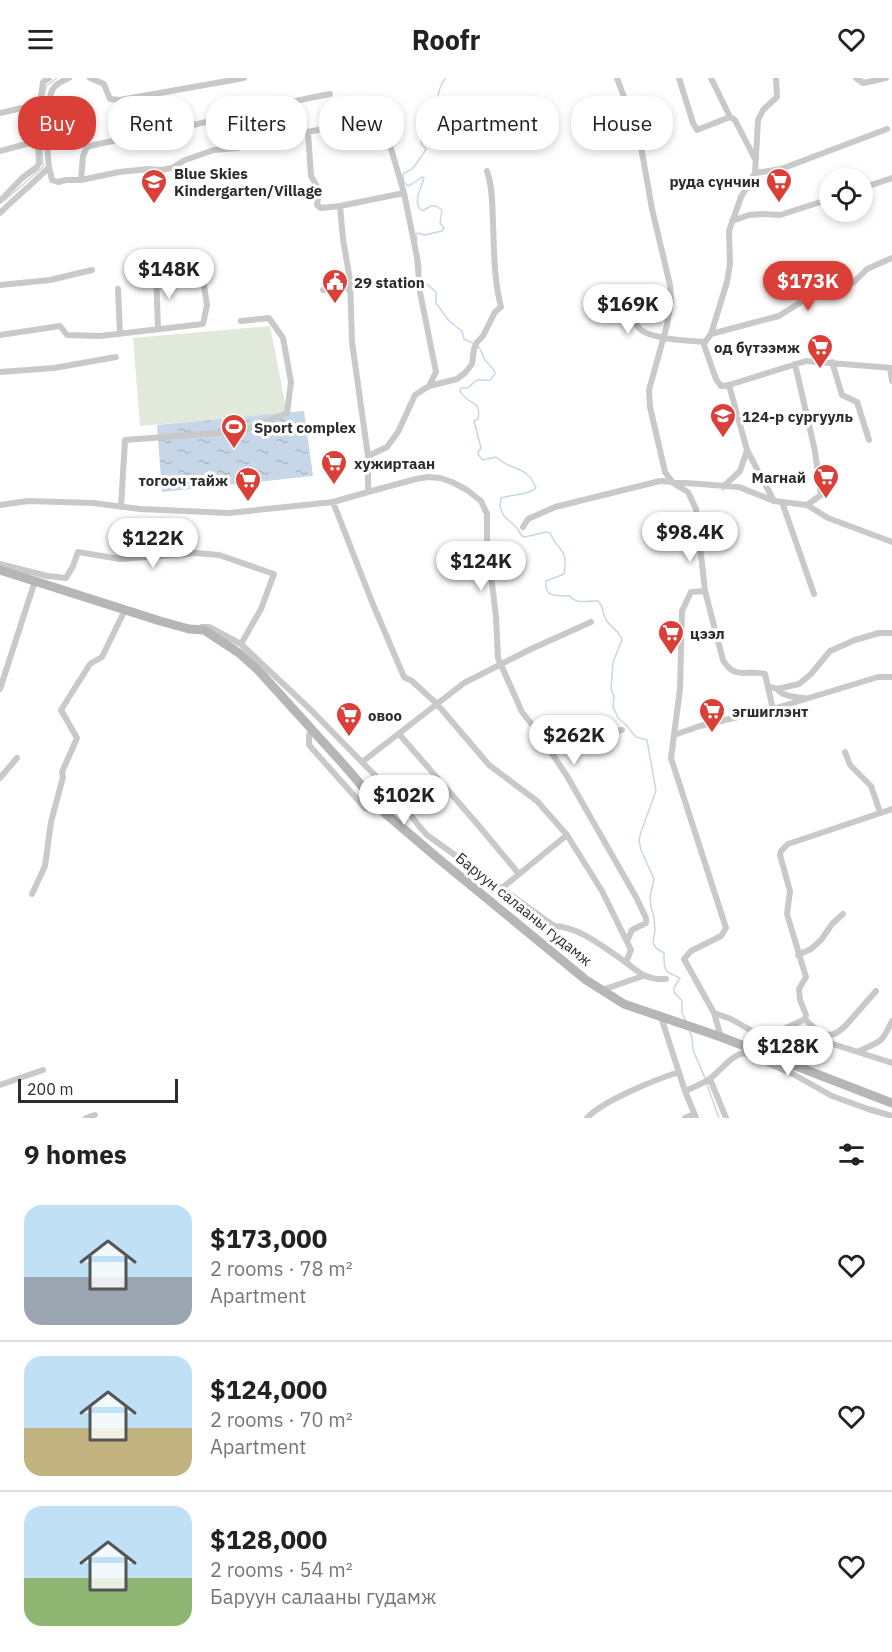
<!DOCTYPE html>
<html lang="en">
<head>
<meta charset="utf-8">
<style>
	body { margin:0; font-family:"IBM Plex Sans",sans-serif; background:#f2f2f2; color:#222; height:100vh; display:flex; flex-direction:column; font-size:22px; white-space:nowrap }
	* { box-sizing:border-box; margin:0 }
	p { font-size:20px; color:#767676 }
	.icon { flex:none; width:33px; height:33px; fill:none; stroke:currentColor; stroke-width:2; stroke-linecap:round; stroke-linejoin:round }
	.map { position:relative; height:1040px; overflow:hidden }
	.side { display:flex; flex-direction:column; background:#fff; flex:1 }
	.side>* { flex:none }
	.hud { position:absolute; left:18px; top:18px; width:856px; height:54px; display:flex; gap:12px }
	.fabs { position:absolute; left:819px; top:90px; display:grid; gap:12px }
	.fabs a { display:grid; place-items:center; width:54px; height:54px; border-radius:50%; background:#fff; box-shadow:0 3px 9px #0003; font-size:30px }
	.scale { position:absolute; left:18px; bottom:15px; width:160px; box-sizing:border-box; padding-left:6px; border:3px solid #2c2c2c; border-top:0; font-size:16px; line-height:21px; white-space:nowrap; color:#2c2c2c; -webkit-text-stroke:4px #fff; paint-order:stroke }
	.price { position:absolute; translate:-50% -51px; padding:0 14px; border-radius:21px; background:#fff; color:#222; font-size:20px; line-height:39px; filter:drop-shadow(0 2px 3px #0008) }
	.price::after { content:''; position:absolute; left:50%; top:36px; width:18px; height:14px; margin-left:-9px; background:inherit; clip-path:polygon(0 0,100% 0,50% 100%) }
	.price.active { background:#da4037; color:#fff }
	ul { padding:0; list-style:none }
	li { display:flex; align-items:center; gap:18px; height:150px; padding:0 24px }
	li+li { border-top:2px solid #e0e0e0 }
	li span { display:grid; place-items:center; flex:none; width:168px; height:120px; border-radius:18px; color:#555 }
	li>.icon { margin-inline-start:auto }
	span .icon { width:72px; height:72px; fill:#fffc; stroke-width:1 }
	li b { font-size:26px }
	h2 { display:flex; justify-content:space-between; align-items:center; height:72px; padding:0 24px; font-size:26px }
	.chip { padding:0 21px; border-radius:24px; background:#fff; box-shadow:0 3px 9px #0003; font-size:21px; line-height:54px }
	.chip.active { background:#da4037; color:#fff }
	header { display:flex; justify-content:space-between; align-items:center; height:78px; padding:0 24px; background:#fff; font-size:27px; font-weight:800 }
	.map>svg:first-child { display:block }
	.grass { fill:#e0e9da }
	.water { fill:url(#water-ripples) }
	.lines { fill:none; stroke-linecap:round; stroke-linejoin:round }
	.stream { stroke:#c7d7e8; stroke-width:1.5 }
	.minor { stroke:#c9c9c9; stroke-width:6 }
	.secondary { stroke:#b6b6b6; stroke-width:9 }
	.labels { text-anchor:middle; dominant-baseline:central; stroke-width:6; stroke-linejoin:round; paint-order:stroke }
	.poi-label { font-size:15px; font-weight:bold; fill:#2c2c2c; stroke:#fff; text-anchor:start }
	.street-label { font-size:15px; fill:#2c2c2c; stroke:#fff }
</style>
</head>
<body>
<header><svg class="icon" aria-label="menu" viewBox="0 0 24 24"><path d="M4 6h16M4 12h16M4 18h16"/></svg>Roofr<svg class="icon" aria-label="heart" viewBox="0 0 24 24"><path d="M12 20l-8-8c-3-5 5-10 8-4 3-6 11-1 8 4z"/></svg></header>
<div class="map">
<svg width="892" height="1040" viewBox="0 0 892 1040">
	<defs>
		<pattern id="water-ripples" width="26" height="14" patternUnits="userSpaceOnUse" patternTransform="scale(1.5)"><rect width="26" height="14" fill="#c7d7e8"/><path d="M2 4q2-2 4 0t4 0M15 11q2-2 4 0t4 0" fill="none" stroke="#abb9c7"/></pattern>
	</defs>
	<rect width="100%" height="100%" fill="#fff"/>
	<path class="grass" d="M270,248L287,335L140,348L133,260Z"/>
	<path class="water" d="M304,333L313,398L162,414L157,347Z"/>
	<g class="lines">
		<path class="stream" d="M40,47L46,8L57,0
			M5,122L43,89L41,58
			M417,163L416,156L418,155L424,157L442,153L444,150L440,145L442,132L436,128H431L422,133C412,125 421,111 424,100L422,99L412,106L408,108L404,104L403,96C406,94 409,93 412,91C413,90 425,74 426,71L422,67L420,57C425,44 431,48 437,41C439,37 437,31 437,27C437,19 440,5 446,0
			M420,182L421,192
			M422,202L436,214V225L449,243L462,253L464,261L475,266
			M479,269L485,282L494,292L495,296L490,302C476,303 480,298 468,310H461L460,313C469,329 482,321 478,341L474,343L481,370L478,374L479,378L483,382L496,379C510,393 528,387 536,410C526,418 513,416 501,420L500,429L504,438L517,450L522,458L525,459L546,454L550,455C558,475 569,469 564,496L546,503C544,521 558,517 570,518C576,527 589,522 598,523C604,529 602,535 606,542C611,550 620,553 622,562L613,584L611,611L614,618L613,629L618,640L626,647L636,659L647,662L656,713L641,754L639,762L641,772L654,801L650,819L651,829L654,839L655,852L653,865L656,870L664,875C664,892 663,893 680,900L674,910V914L682,923V935L686,943
			M690,954L692,960L693,972L705,1000
			M706,1004L719,1040"/>
		<path class="minor" d="M90,0L104,6L110,21L120,22L244,0
			M617,0L640,63L652,131L670,207L671,223L667,247L649,312L650,329L665,394L673,405L688,414L696,431L705,513L691,514L682,533L680,611L671,680L726,850L721,858L691,873L684,881L714,935L721,959
			M679,0L693,45L697,52L730,39
			M711,0L730,39L735,42L755,81
			M776,0L777,19L763,32L758,42L755,95L741,119L729,153L730,186L727,204L711,256L705,264L704,267L716,301L721,308L729,307L806,283L892,290
			M856,0L863,5L886,0
			M0,35L39,26
			M308,54L311,98L319,112L317,127L321,130L340,128L404,115
			M0,73L37,63
			M49,89C47,73 45,23 53,11C56,5 63,3 69,0
			M755,95L781,91L887,51
			M81,102L83,78L87,69C110,62 135,60 159,55C216,42 272,27 330,16
			M862,110L892,100
			M0,123L22,100L37,89L39,85L37,46L43,4L49,0
			M0,135C16,119 34,105 49,89L52,102L58,104L66,102H81L119,94L149,91L161,92L172,90L185,82L214,72L238,70L253,64L367,43L385,44L390,67L404,115L417,179L420,214L436,294L429,308L415,317L398,354L387,369L368,378
			M732,143L749,137L763,136L780,137L830,121
			M156,194L158,251
			M0,207L50,202L92,192
			M118,211L120,256
			M323,212L350,210
			M628,220C631,229 633,245 640,251C650,261 690,263 705,264
			M711,256L779,238L804,222L817,215L847,208L855,203L867,191L892,180
			M0,257L60,248L67,257L100,258L203,246L207,227L200,181
			M832,284L842,317L857,324L869,362
			M795,286L815,373L821,417L807,427
			M890,290L892,303
			M0,294L54,290L116,279
			M429,308L457,301L465,295L472,286L474,271L477,264L483,258L495,234L501,229C494,202 494,172 493,144C492,127 493,110 487,93
			M747,372L774,423
			M723,409L740,393L747,372L729,307
			M368,414L416,401L428,399L440,400L452,404L467,412L481,423L487,436V463L496,539L498,580L522,634L537,653L567,698L636,819L646,840V845L632,852L627,863
			M333,424L372,524L404,599L412,603L437,626L489,687L537,723L567,757L602,813L631,872L626,884
			M782,424L814,516
			M0,427L28,423L93,425L140,431L229,435L333,424L368,414V378L352,264L350,202L343,161L340,128
			M121,429L125,362L243,353L287,335L291,304L283,260L269,240L241,243
			M523,449L528,441L555,429L660,403L739,409L774,423L807,427L828,440L892,464
			M0,486L47,498L66,500L73,488L78,474L120,481L196,475L219,477L274,496L261,531L241,566
			M705,513L723,582C735,603 748,591 765,596L773,631
			M202,549H209L241,566L311,632L401,724L419,748L427,757L554,848C580,849 603,869 624,883C639,894 645,902 666,901
			M768,608L777,611L799,606L811,596L830,573L855,562L879,555H892
			M0,611L35,503
			M777,611C784,619 795,619 805,620
			M311,650L309,658V667L365,730L370,731L381,730
			M399,656L479,748L519,796
			M674,657L700,648L776,630L878,599H892
			M545,665L575,658L622,652
			M845,674L850,687L871,708L880,734
			M362,684L464,605L531,571L591,544
			M0,700L17,680
			M502,810L567,757
			M32,816L45,788L51,744L63,699L62,694L77,660L61,632L90,586L102,579L125,532
			M798,877L811,871L821,862L832,846L843,836
			M602,912L643,898
			M714,935L731,941L764,960L778,963L811,959L892,985
			M661,939L685,1013L696,1040
			M805,941C827,964 835,961 854,938C861,930 869,921 876,913
			M764,960L799,944L805,941L806,937L800,922L799,911L806,899L787,836L790,813L780,777L781,773L788,766L892,731
			M859,973C881,963 881,966 892,943
			M710,1001L726,1040
			M0,1007L43,992
			M685,1013C694,1009 705,1005 712,999C722,991 732,977 744,975L793,996L832,1018L868,1031L892,1038
			M86,1040L95,1037
			M587,1040C602,1023 657,1001 679,994
			M685,1040L694,1036"/>
		<path class="secondary" d="M0,492L160,543L189,551L204,552L239,575L258,592L344,687L386,736L434,777L586,902L624,926L721,959L892,1025"/>
	</g>
	<defs>
		<symbol id="supermarket-pin" viewBox="-11 -11 22 30"><path d="M0 17L-7.5 6A9.5 9.5 0 1 1 7.5 6Z" fill="#da4037" stroke="#fff"/><path d="M-6-5.5h2.5l.6 2H6L4.5 2H-2.5L-4.4-4H-6ZM-1.5 3.2a1.3 1.3 0 1 0 .1 0ZM3 3.2a1.3 1.3 0 1 0 .1 0Z" fill="#fff"/></symbol>
		<symbol id="school-pin" viewBox="-11 -11 22 30"><path d="M0 17L-7.5 6A9.5 9.5 0 1 1 7.5 6Z" fill="#da4037" stroke="#fff"/><path d="M0-5L7-2L0 1L-7-2ZM-4 1L0 2.5L4 1V4Q0 6-4 4Z" fill="#fff"/></symbol>
		<symbol id="civic-pin" viewBox="-11 -11 22 30"><path d="M0 17L-7.5 6A9.5 9.5 0 1 1 7.5 6Z" fill="#da4037" stroke="#fff"/><path d="M-.6-6.5H3V-4.5H.6V-3L4-1V1h2V6H-6V1h2V-1L-.6-3ZM-1.2 2.5V6h2.4V2.5Z" fill="#fff"/></symbol>
		<symbol id="stadium-pin" viewBox="-11 -11 22 30"><path d="M0 17L-7.5 6A9.5 9.5 0 1 1 7.5 6Z" fill="#da4037" stroke="#fff"/><path d="M0-5a6.5 5 0 1 0 0 10a6.5 5 0 1 0 0-10ZM-3.5-1.8h7v3.6h-7Z" fill="#fff"/></symbol>
	</defs>
	<g fill-rule="evenodd">
		<use href="#supermarket-pin" x="764" y="88" width="30" height="40"/>
		<use href="#school-pin" x="139" y="89" width="30" height="40"/>
		<use href="#civic-pin" x="320" y="189" width="30" height="40"/>
		<use href="#supermarket-pin" x="805" y="254" width="30" height="40"/>
		<use href="#school-pin" x="708" y="323" width="30" height="40"/>
		<use href="#stadium-pin" x="219" y="334" width="30" height="40"/>
		<use href="#supermarket-pin" x="319" y="370" width="30" height="40"/>
		<use href="#supermarket-pin" x="811" y="384" width="30" height="40"/>
		<use href="#supermarket-pin" x="233" y="387" width="30" height="40"/>
		<use href="#supermarket-pin" x="656" y="540" width="30" height="40"/>
		<use href="#supermarket-pin" x="697" y="618" width="30" height="40"/>
		<use href="#supermarket-pin" x="334" y="622" width="30" height="40"/>
	</g>
	<g class="labels">
		<g class="poi-label">
			<text x="174" y="95">Blue Skies<tspan x="174" dy="17">Kindergarten/Village</tspan></text>
			<text x="760" y="103" text-anchor="end">руда сүнчин</text>
			<text x="354" y="204">29 station</text>
			<text x="800" y="269" text-anchor="end">од бүтээмж</text>
			<text x="742" y="338">124-р сургууль</text>
			<text x="254" y="349">Sport complex</text>
			<text x="354" y="385">хужиртаан</text>
			<text x="806" y="399" text-anchor="end">Магнай</text>
			<text x="228" y="402" text-anchor="end">тогооч тайж</text>
			<text x="690" y="555">цээл</text>
			<text x="732" y="633">эгшиглэнт</text>
			<text x="368" y="637">овоо</text>
		</g>
		<g class="street-label">
			<text transform="translate(524 831) rotate(39)">Баруун салааны гудамж</text>
		</g>
	</g>
</svg>
<div class="fabs">
<a><svg class="icon" aria-label="locate" viewBox="0 0 24 24"><circle cx="12" cy="12" r="6"/><path d="M12 2v4M12 18v4M2 12h4M18 12h4"/></svg></a>
</div>
<div class="scale">200 m</div>
<b class="price" style="left:169px;top:222px">$148K</b>
<b class="price active" style="left:808px;top:234px">$173K</b>
<b class="price" style="left:628px;top:257px">$169K</b>
<b class="price" style="left:690px;top:485px">$98.4K</b>
<b class="price" style="left:153px;top:491px">$122K</b>
<b class="price" style="left:481px;top:514px">$124K</b>
<b class="price" style="left:574px;top:688px">$262K</b>
<b class="price" style="left:404px;top:748px">$102K</b>
<b class="price" style="left:788px;top:999px">$128K</b>
<div class="hud">
<a class="chip active">Buy</a>
<a class="chip">Rent</a>
<a class="chip">Filters</a>
<a class="chip">New</a>
<a class="chip">Apartment</a>
<a class="chip">House</a>
</div>
</div>
<section class="side">
<h2>9 homes<svg class="icon" aria-label="filters" viewBox="0 0 24 24"><path d="M4 7h16M4 17h16"/><circle cx="9" cy="7" r="2"/><circle cx="15" cy="17" r="2"/></svg></h2>
<ul>
<li><span style="background:linear-gradient(#bfe0f5 60%,#9aa5b1 0)"><svg class="icon" aria-label="home" viewBox="0 0 24 24"><path d="M3 11l9-7 9 7M6 9v11h12V9"/></svg></span><div><b>$173,000</b><p>2 rooms · 78 m²</p><p>Apartment</p></div><svg class="icon" aria-label="heart" viewBox="0 0 24 24"><path d="M12 20l-8-8c-3-5 5-10 8-4 3-6 11-1 8 4z"/></svg></li>
<li><span style="background:linear-gradient(#bfe0f5 60%,#c2b280 0)"><svg class="icon" aria-label="home" viewBox="0 0 24 24"><path d="M3 11l9-7 9 7M6 9v11h12V9"/></svg></span><div><b>$124,000</b><p>2 rooms · 70 m²</p><p>Apartment</p></div><svg class="icon" aria-label="heart" viewBox="0 0 24 24"><path d="M12 20l-8-8c-3-5 5-10 8-4 3-6 11-1 8 4z"/></svg></li>
<li><span style="background:linear-gradient(#bfe0f5 60%,#8fb573 0)"><svg class="icon" aria-label="home" viewBox="0 0 24 24"><path d="M3 11l9-7 9 7M6 9v11h12V9"/></svg></span><div><b>$128,000</b><p>2 rooms · 54 m²</p><p>Баруун салааны гудамж</p></div><svg class="icon" aria-label="heart" viewBox="0 0 24 24"><path d="M12 20l-8-8c-3-5 5-10 8-4 3-6 11-1 8 4z"/></svg></li>
</ul>
</section>
</body>
</html>
